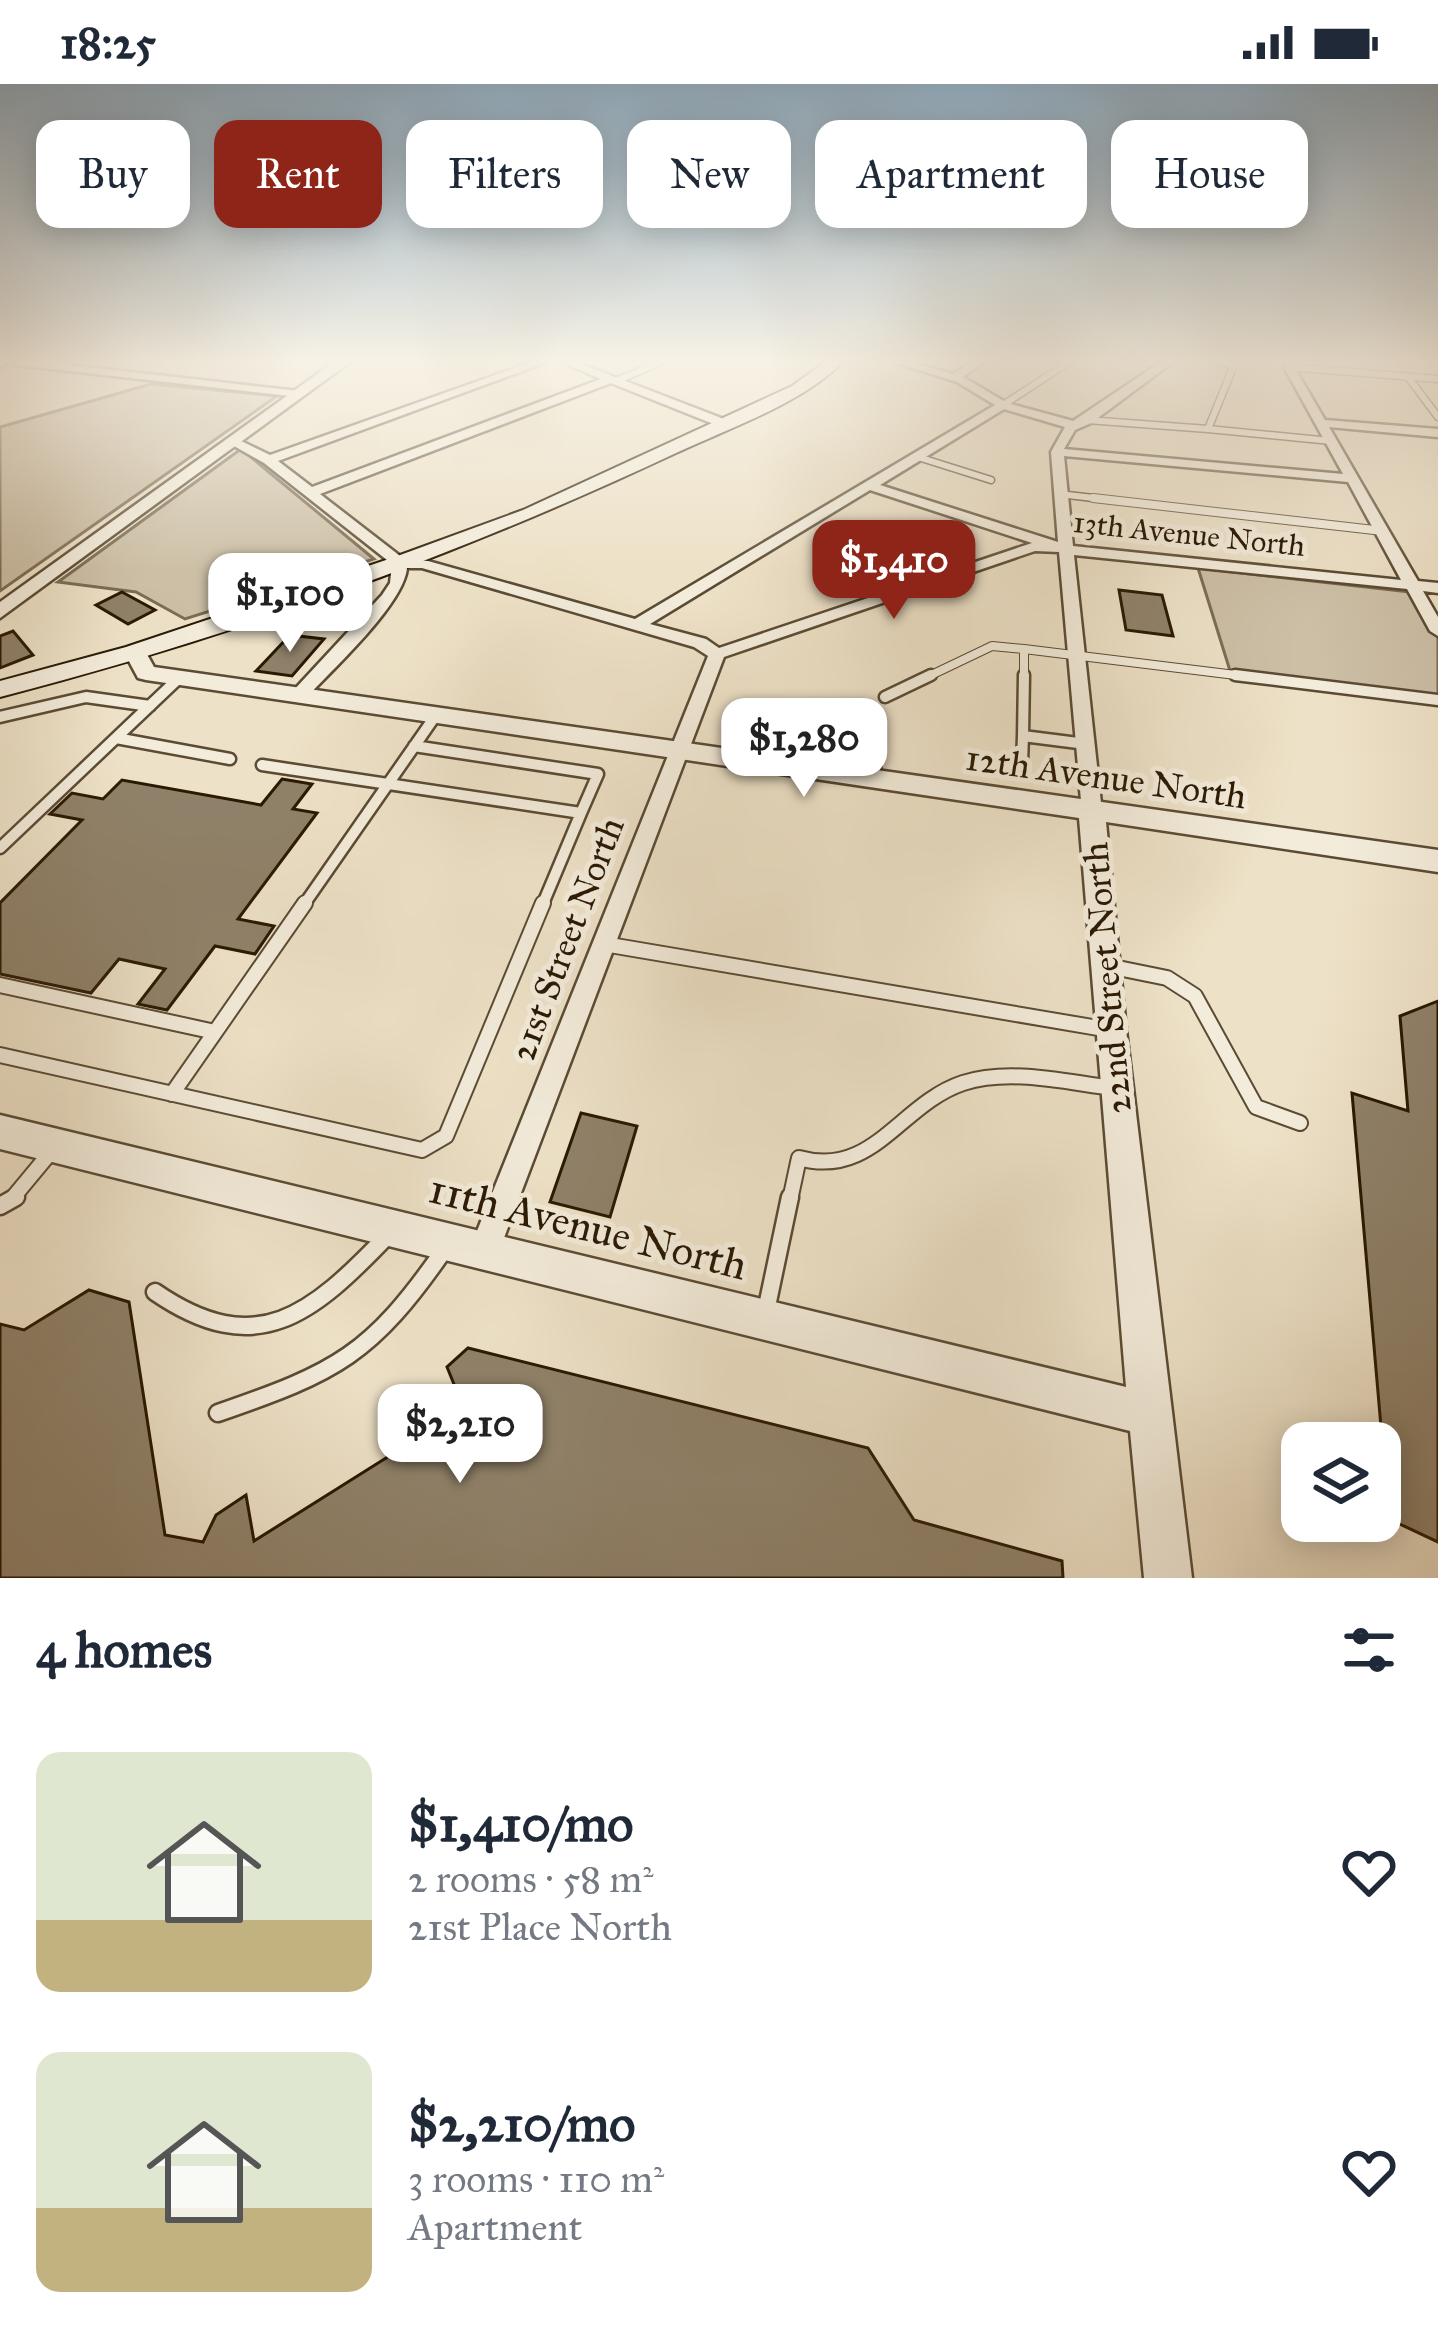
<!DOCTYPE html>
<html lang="en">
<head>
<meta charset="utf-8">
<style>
	body { margin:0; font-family:"IM FELL Great Primer",serif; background:#f2f2f3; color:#1f2937; height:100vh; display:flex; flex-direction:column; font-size:45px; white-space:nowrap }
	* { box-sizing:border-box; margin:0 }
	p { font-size:39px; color:#747a83 }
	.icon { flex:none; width:66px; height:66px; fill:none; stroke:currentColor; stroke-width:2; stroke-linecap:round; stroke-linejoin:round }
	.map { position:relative; height:1494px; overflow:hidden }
	.sheet { display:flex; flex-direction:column; background:#fff; flex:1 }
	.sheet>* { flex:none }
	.guide { position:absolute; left:36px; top:36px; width:1368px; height:108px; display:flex; gap:24px }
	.tools { position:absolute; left:1281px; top:1338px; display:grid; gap:24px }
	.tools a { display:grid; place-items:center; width:120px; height:120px; border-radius:24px; background:#fff; box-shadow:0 6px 30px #0003; font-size:60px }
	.price { position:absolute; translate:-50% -102px; padding:0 27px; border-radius:24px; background:#fff; color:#222; font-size:39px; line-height:78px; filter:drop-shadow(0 3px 6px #0008) }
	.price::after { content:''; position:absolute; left:50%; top:72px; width:36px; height:27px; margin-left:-18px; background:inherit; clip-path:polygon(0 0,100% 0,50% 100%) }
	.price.active { background:#8f2418; color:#fff }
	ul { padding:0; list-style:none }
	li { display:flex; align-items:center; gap:36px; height:300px; padding:0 36px }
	li span { display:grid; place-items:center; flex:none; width:336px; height:240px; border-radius:24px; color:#555 }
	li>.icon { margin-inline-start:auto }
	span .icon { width:144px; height:144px; fill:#fffc; stroke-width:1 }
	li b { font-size:51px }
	h2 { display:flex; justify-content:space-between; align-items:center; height:144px; padding:0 36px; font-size:51px }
	.pill { padding:0 42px; border-radius:24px; background:#fff; box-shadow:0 6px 30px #0003; font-size:42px; line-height:108px }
	.pill.active { background:#8f2418; color:#fff }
	.status { display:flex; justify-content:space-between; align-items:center; height:84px; padding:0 60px; background:#fff; direction:ltr }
	.status svg { height:33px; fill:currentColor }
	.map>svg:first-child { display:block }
	.green { fill:#ccbfa6; stroke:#7b6c54; stroke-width:3 }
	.building { fill:#8f8169; stroke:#2a1903; stroke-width:3 }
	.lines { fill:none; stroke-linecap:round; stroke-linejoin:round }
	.service-far4-casing { stroke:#5b4b34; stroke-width:9 }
	.service-far3-casing { stroke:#5b4b34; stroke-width:10 }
	.service-far2-casing { stroke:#5b4b34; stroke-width:15 }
	.service-far1-casing { stroke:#5b4b34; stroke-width:18 }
	.service-casing { stroke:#5b4b34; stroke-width:21 }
	.minor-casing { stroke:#5b4b34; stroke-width:5 }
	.tertiary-casing { stroke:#5b4b34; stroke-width:5 }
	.secondary-casing { stroke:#2a1903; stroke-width:4 }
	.service-far4 { stroke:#f3ecdb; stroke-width:6 }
	.service-far3 { stroke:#f3ecdb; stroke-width:8 }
	.service-far2 { stroke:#f3ecdb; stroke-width:10 }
	.service-far1 { stroke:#f3ecdb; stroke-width:14 }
	.service { stroke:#f3ecdb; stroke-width:16 }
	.minor { fill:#f3ecdb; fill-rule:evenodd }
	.tertiary { fill:#f3ecdb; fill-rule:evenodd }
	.secondary { fill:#f3ecdb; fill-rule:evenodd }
	.labels { text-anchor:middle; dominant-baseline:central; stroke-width:10; stroke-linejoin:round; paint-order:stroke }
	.far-street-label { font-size:30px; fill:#2a1903; stroke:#f3ecdb }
	.street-label { font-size:36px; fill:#2a1903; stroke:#f3ecdb }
	.near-street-label { font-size:42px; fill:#2a1903; stroke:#f3ecdb }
</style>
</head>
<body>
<div class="status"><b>18:25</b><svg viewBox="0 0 49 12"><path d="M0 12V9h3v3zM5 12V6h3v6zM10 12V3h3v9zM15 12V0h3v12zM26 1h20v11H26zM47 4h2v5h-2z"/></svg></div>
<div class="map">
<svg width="1438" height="1494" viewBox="0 0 1438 1494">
	<rect width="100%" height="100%" fill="#ede1c7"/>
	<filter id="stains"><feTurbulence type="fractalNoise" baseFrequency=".00167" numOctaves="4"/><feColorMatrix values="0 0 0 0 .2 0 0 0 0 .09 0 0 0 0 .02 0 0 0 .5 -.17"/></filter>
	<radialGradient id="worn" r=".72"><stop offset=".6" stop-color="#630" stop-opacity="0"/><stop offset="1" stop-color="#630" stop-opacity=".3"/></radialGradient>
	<path class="green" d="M151,300L277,312L0,507V343Z
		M241,365L374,475L185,535L136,508L58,498Z
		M1198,484L1419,509L1438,547V616L1231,590Z"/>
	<path class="building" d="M1119,506L1162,511L1173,552L1126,546Z
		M122,508L155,526L128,540L96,521Z
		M13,547L33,571L0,584V552Z
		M290,551L324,555L292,592L256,587Z
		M282,695L312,700L293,725L317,729L238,835L274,842L255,870L215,862L167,926L138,920L165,885L119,875L91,909L0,890V819L82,736L50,730L72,709L103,715L122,696L261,721Z
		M1438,917V1458L1389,1435L1352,1009L1408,1027L1400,932Z
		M581,1029L637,1042L610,1133L550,1118Z
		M89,1206L129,1218L165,1451L203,1458L216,1431L246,1411L254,1457L464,1325L447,1283L468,1264L868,1364L914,1436L1062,1477L1063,1494H0V1240L24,1246Z"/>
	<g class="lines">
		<defs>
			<path id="service-far4" d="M1289,283L1438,295
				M1408,293L1438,333
				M616,297L661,278
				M1003,321L1069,278
				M1087,336L1208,345L1234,281L1219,278
				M1208,345L1331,357
				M918,373L991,396
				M1059,410L1119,417"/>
			<path id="service-far3" d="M1093,414L1383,447
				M1024,565L1260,594
				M925,594L992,562L1024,565V594"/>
			<path id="service-far2" d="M1235,591L1438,616
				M885,613L931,591
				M0,633L86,613L150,622
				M1023,652L1024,591
				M116,654L230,675
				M414,662L598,690L581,729
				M1022,678L1023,652L1086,660
				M262,681L581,729L542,822
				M799,685L810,653L842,642L877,672L873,696
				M0,764L179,594
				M303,822L436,631"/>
			<path id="service-far1" d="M604,860L1110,946
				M1108,882L1167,894L1195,912L1256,1023L1300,1039
				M0,901L215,948
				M0,971L422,1066L446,1052L543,819
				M172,1010L305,819
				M11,1116L50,1069
				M790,1116L799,1074C873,1095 900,1020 963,999C1010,984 1065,998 1113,1004"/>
			<path id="service" d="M0,1122L16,1113
				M155,1208C257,1278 312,1230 387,1152
				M766,1227L790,1113
				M218,1329C337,1288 371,1271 444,1166"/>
			<path id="minor" d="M11,278H43L299,307L305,310L299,313L16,281Z
				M532,278H547L278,377L312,403L601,295L562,278H576L729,337V343H721L611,299L320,410L404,475L428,477L635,535L995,321L957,298L894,278H910L953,290L972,278H984L963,293L1007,319L1073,337L1161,278H1173L1091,339L1075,346L1064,365L1343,390L1284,283L1286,278H1296L1294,283L1325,336L1438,345V353L1329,343L1418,497L1438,499V509L1423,507L1438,533V552L1430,547L1407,505L1074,471L1102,728L1092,735L1082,728L1059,468L1035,467L724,573L499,1167L495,1178L484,1182L473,1178L469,1167L708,572L694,563L422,484H407C404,520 332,586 305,615H293L290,611L293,607L382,511L390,499L392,480L264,379L227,358L237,355L270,371ZM1004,325L1065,343L1051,368L1058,458L880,401ZM1064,372L1348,398L1401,496L1073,462ZM870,406L1032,459L719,564L706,555L650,540Z"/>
			<path id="tertiary" d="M0,278H10L0,283Z
				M334,278H350L0,534V518Z
				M135,561L143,563L154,583L1438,766V788L1106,738L1126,946L1192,1494H1144L1130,1347L0,1065V1031L1126,1303L1079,734L146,596L138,594L124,568Z"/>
			<path id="secondary" d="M825,278H843C799,321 731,343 676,369C459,471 232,553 0,613V597L126,563L392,474L523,426L792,302Z"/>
		</defs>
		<use href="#service-far4" class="service-far4-casing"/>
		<use href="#service-far3" class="service-far3-casing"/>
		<use href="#service-far2" class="service-far2-casing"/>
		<use href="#service-far1" class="service-far1-casing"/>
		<use href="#service" class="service-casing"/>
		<use href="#minor" class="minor-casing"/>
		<use href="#tertiary" class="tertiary-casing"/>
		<use href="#secondary" class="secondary-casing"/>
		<use href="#service-far4" class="service-far4"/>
		<use href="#service-far3" class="service-far3"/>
		<use href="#service-far2" class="service-far2"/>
		<use href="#service-far1" class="service-far1"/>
		<use href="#service" class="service"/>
		<use href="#minor" class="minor"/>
		<use href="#tertiary" class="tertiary"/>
		<use href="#secondary" class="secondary"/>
	</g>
	<linearGradient id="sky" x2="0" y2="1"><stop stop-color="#8fabc0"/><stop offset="0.57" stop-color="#f7f2e6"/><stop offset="1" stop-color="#f7f2e6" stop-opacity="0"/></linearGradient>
	<rect width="1438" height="487" fill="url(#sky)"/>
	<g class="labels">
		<g class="far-street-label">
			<text transform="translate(1189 450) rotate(6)">13th Avenue North</text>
		</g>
		<g class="street-label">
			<text transform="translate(1106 693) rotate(8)">12th Avenue North</text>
			<text transform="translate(567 855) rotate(-69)">21st Street North</text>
			<text transform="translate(1107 894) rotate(-95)">22nd Street North</text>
		</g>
		<g class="near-street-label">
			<text transform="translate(588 1143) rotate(14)">11th Avenue North</text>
		</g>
	</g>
	<rect width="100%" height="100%" filter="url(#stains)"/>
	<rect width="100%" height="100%" fill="url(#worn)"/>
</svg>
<div class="tools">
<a><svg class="icon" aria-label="layers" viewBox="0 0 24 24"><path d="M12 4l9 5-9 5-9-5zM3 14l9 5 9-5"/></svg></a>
</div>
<b class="price active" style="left:894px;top:538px">$1,410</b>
<b class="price" style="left:290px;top:571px">$1,100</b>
<b class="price" style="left:804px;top:716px">$1,280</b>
<b class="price" style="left:460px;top:1402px">$2,210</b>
<div class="guide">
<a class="pill">Buy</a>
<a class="pill active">Rent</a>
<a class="pill">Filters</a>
<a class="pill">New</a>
<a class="pill">Apartment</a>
<a class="pill">House</a>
</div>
</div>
<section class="sheet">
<h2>4 homes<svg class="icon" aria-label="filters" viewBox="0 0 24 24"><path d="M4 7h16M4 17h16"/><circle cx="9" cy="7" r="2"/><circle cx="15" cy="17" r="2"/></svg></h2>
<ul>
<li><span style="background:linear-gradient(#dfe7d0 70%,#c2b280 0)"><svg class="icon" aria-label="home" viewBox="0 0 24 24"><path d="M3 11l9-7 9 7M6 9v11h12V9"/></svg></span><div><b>$1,410/mo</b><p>2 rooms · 58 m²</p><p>21st Place North</p></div><svg class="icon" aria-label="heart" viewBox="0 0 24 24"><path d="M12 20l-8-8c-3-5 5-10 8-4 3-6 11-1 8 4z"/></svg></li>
<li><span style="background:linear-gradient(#dfe7d0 65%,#c2b280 0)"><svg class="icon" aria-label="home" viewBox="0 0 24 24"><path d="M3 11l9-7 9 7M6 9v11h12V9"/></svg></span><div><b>$2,210/mo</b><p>3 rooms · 110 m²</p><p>Apartment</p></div><svg class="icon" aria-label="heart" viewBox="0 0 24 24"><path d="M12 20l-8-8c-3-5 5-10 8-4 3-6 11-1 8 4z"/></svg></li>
</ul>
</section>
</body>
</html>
